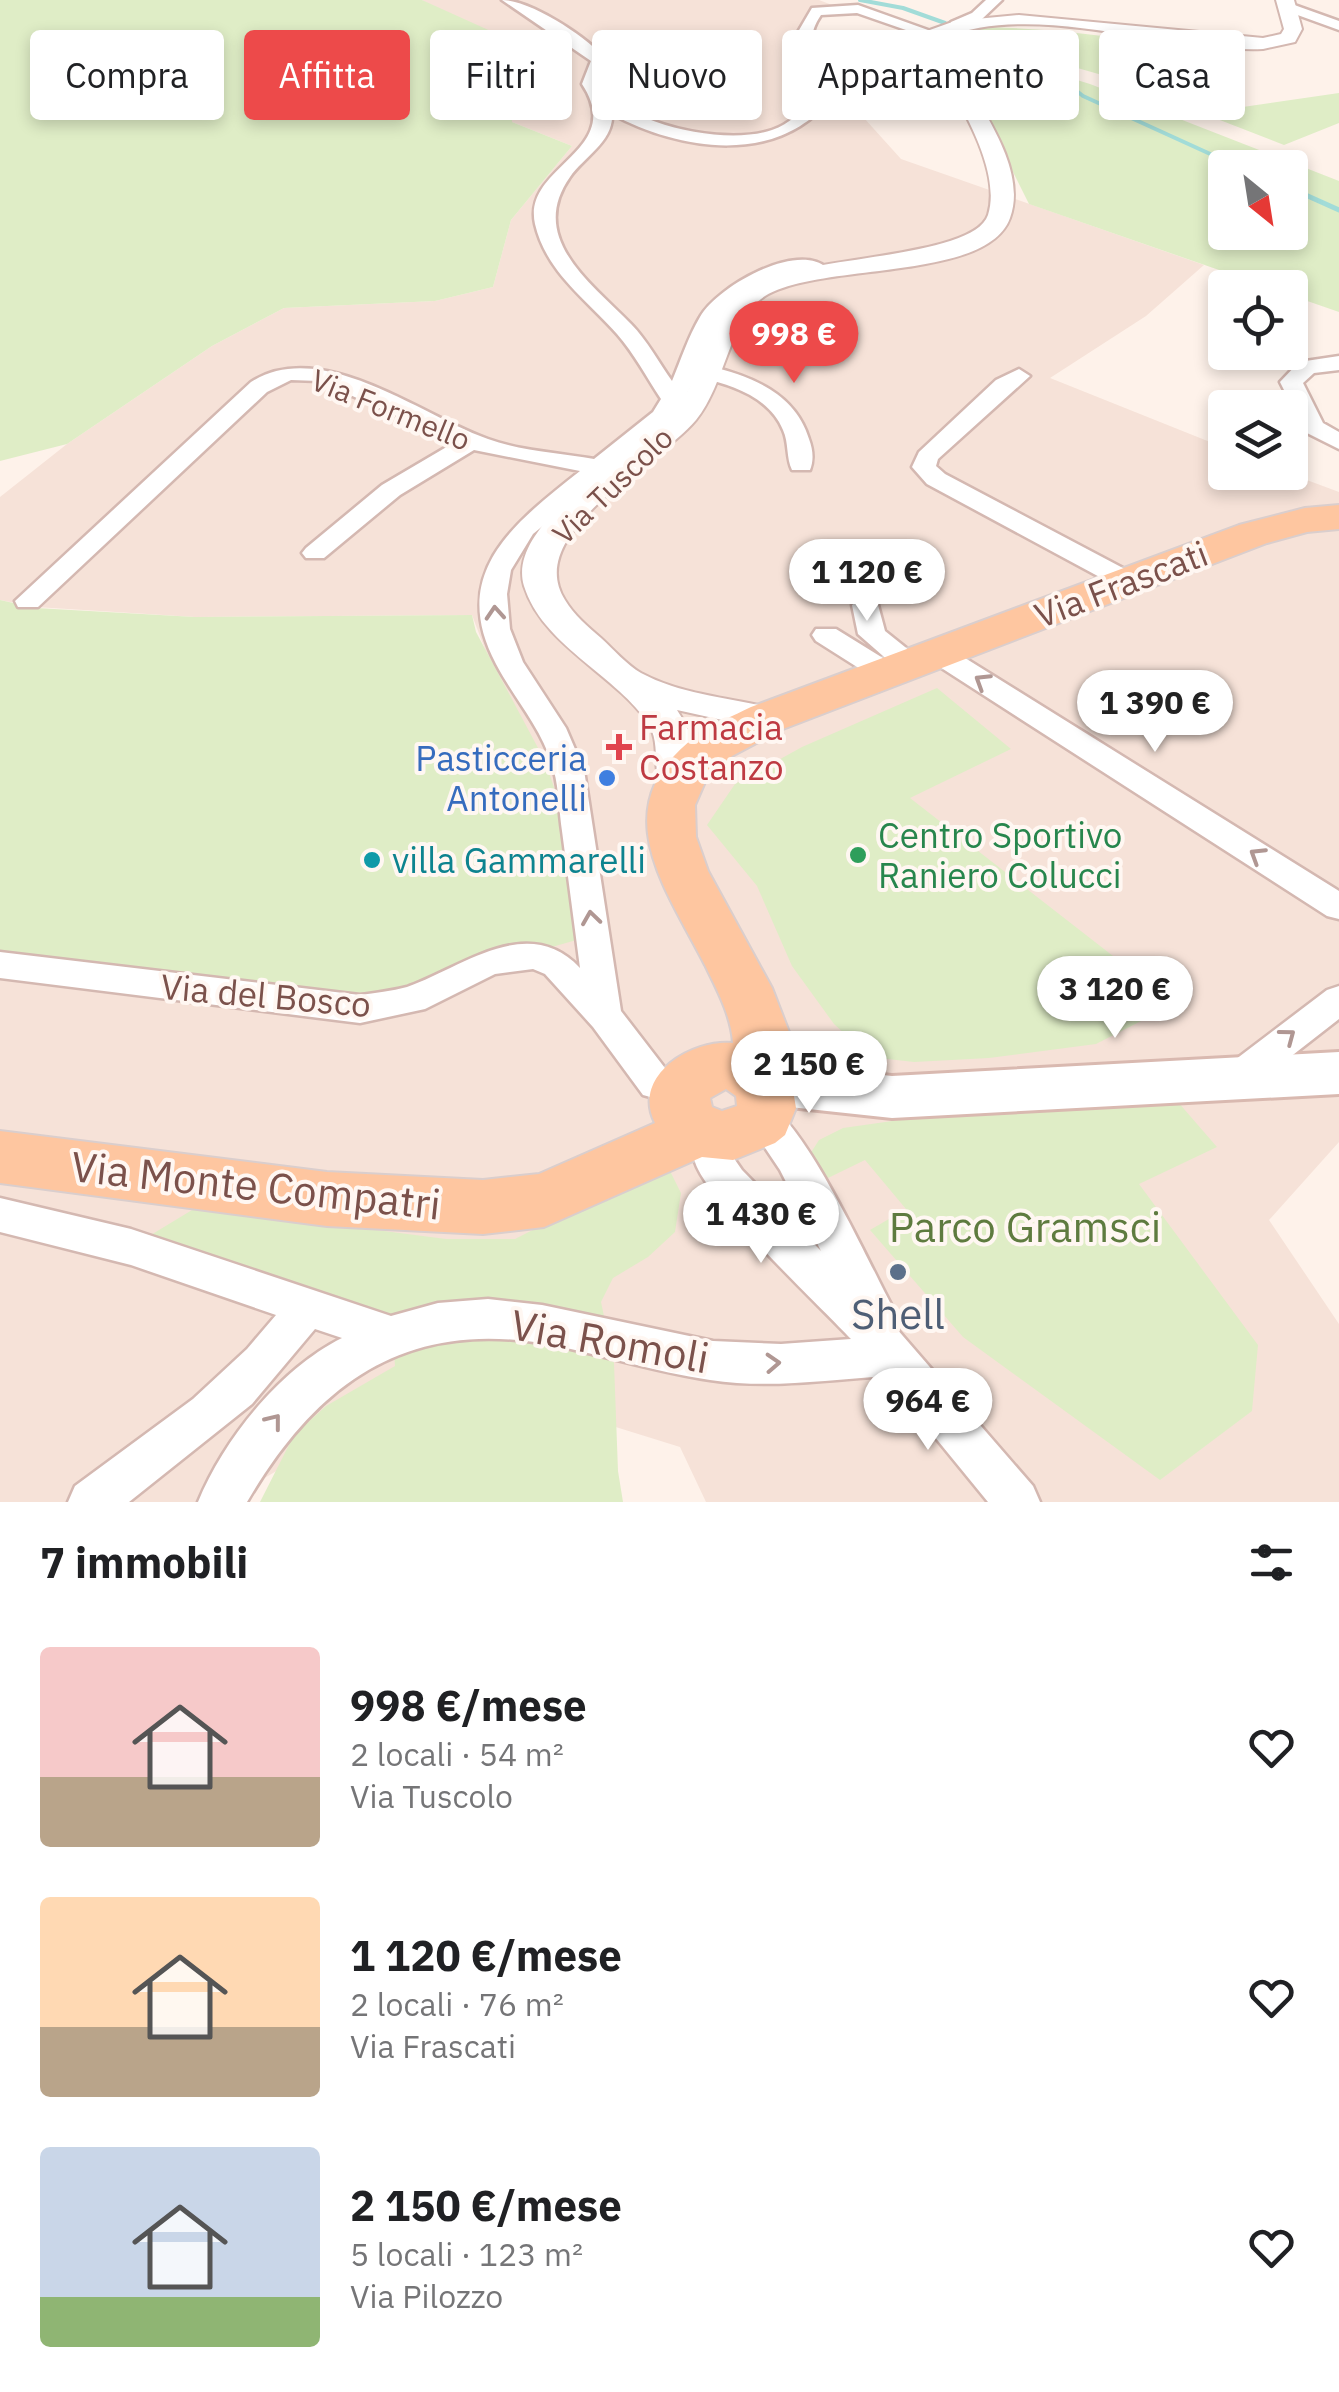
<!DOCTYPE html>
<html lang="it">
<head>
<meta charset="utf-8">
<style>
	body { margin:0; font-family:"IBM Plex Sans",sans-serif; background:#f2f2f2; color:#202124; height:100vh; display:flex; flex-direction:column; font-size:38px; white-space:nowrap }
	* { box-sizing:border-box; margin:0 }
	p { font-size:32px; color:#757577 }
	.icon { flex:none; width:55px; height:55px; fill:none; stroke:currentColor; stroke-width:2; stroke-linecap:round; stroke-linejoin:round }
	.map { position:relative; height:1502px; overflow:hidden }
	.panel { display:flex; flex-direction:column; background:#fff; flex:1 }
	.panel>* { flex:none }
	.hud { position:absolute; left:30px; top:30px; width:1280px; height:90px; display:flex; gap:20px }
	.needle { width:65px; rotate:150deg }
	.controls { position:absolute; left:1208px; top:150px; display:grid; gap:20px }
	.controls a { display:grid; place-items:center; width:100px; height:100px; border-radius:10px; background:#fff; box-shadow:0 5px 15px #0003; font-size:50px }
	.price { position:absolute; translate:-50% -85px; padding:0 22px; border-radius:35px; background:#fff; color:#222; font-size:32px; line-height:65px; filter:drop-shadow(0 2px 5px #0008) }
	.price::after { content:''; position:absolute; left:50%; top:60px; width:30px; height:22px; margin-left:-15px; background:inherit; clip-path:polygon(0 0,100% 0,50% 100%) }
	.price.current { background:#ed4a4a; color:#fff }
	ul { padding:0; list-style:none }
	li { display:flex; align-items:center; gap:30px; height:250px; padding:0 40px }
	li span { display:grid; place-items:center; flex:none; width:280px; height:200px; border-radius:10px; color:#555 }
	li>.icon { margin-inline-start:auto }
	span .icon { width:120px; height:120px; fill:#fffc; stroke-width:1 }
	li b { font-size:42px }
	h2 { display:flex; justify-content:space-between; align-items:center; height:120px; padding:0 40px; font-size:42px }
	.tag { padding:0 35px; border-radius:10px; background:#fff; box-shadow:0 5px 15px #0003; font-size:35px; line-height:90px }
	.tag.current { background:#ed4a4a; color:#fff }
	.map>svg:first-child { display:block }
	.residential { fill:#f6e2d8 }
	.green { fill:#dfedc6; fill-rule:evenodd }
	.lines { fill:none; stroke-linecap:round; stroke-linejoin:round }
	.stream-far1 { stroke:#a2dcd8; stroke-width:4 }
	.stream { stroke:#a2dcd8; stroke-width:5 }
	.minor-casing { stroke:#d4b8b1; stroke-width:5 }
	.tertiary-casing { stroke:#d4b8b1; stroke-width:4 }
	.secondary-casing { stroke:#d9b9b0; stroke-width:6 }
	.primary-casing { stroke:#dacecd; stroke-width:4 }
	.minor { fill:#fff; fill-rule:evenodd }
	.tertiary { fill:#fff; fill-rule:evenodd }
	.secondary { fill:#fff; fill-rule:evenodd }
	.primary { fill:#fec6a0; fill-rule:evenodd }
	.oneway { stroke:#b09793 }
	.health-dot { fill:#e0444e; stroke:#fff7f2; stroke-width:4 }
	.shop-dot { fill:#3f7fe0; stroke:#fff7f2; stroke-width:4 }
	.leisure-dot { fill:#2e9e5b; stroke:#fff7f2; stroke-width:4 }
	.culture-dot { fill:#0f9aa8; stroke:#fff7f2; stroke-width:4 }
	.service-dot { fill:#5c6f8a; stroke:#fff7f2; stroke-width:4 }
	.labels { text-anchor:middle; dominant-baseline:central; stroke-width:8; stroke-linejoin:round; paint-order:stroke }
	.far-street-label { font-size:30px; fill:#7b514b; stroke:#fff7f2 }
	.street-label { font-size:35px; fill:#7b514b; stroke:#fff7f2 }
	.health-label { font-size:35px; fill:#be3a42; stroke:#fff7f2; text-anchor:start }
	.shop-label { font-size:35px; fill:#366cbe; stroke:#fff7f2; text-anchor:end }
	.leisure-label { font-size:35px; fill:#27864d; stroke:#fff7f2; text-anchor:start }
	.culture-label { font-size:35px; fill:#0d838f; stroke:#fff7f2; text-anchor:start }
	.near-street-label { font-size:42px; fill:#7b514b; stroke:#fff7f2 }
	.near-park-label { font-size:42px; fill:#5e7b3f; stroke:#fff7f2 }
	.near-service-label { font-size:42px; fill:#4e5e75; stroke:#fff7f2 }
</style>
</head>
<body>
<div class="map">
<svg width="1339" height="1502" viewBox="0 0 1339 1502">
	<rect width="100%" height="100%" fill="#fef2ea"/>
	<path class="residential" d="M422,0H819L832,5L816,17L808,42L846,98L901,159L1204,265L1146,316L1050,378L1225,448V472L1288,473L1339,492V1142L1269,1220L1339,1324V1502H706L680,1447L442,1373L224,1502H0V953L486,652L472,615L195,617L36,607L0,600V497L67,444L212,346L284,308L435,301L493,287L511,220L572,146L512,122V97L437,9Z"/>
	<path class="green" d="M0,0H422L533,50L512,97V122L572,146L511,220L493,287L435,301L284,308L212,346L67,444L0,461Z
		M983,27C1071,29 1154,41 1239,61L1187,99L1236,108L1339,93V123L1284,145L1109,77L958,34Z
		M947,40L1090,84L1339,181V312L1290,295V288L1268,287L1029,204ZM1225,168H1290V232H1225Z
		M0,600L36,608L195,617L472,615L476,632L545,761L558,799L580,939L381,996L321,997L0,953Z
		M937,688L1011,749L910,798L1140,977L1149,999V1017L1096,1044L989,1058L914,1062L870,1057L834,1024L792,966L757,886L707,825L735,784L802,747Z
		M1171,1094L1217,1147L1139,1184L1258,1345L1252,1411L1160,1480L963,1337L870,1230L906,1209L865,1160L828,1178L810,1154L819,1140L843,1128L998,1106Z
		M654,1168L671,1173L681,1193L675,1232L648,1257L613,1278L601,1302L614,1363L618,1471L623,1502H260L294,1435L326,1406L395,1366L393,1336L131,1247L197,1207L446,1239H515Z"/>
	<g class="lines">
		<path class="stream-far1" d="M860,0L903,8L945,23
			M959,29L1035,58L1083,96L1241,168"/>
		<path class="stream" d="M1290,188L1339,210"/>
		<defs>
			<path id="minor" d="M502,0C531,0 589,38 607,61L598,84C626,125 725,146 772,130C790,124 802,111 815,97L814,85L795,37L812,8L858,5L942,35L929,38L857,13L821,15C797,50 829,62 831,98C778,166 680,151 612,114C614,141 584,157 570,177C527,238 591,283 631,324C647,340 659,363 672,381C681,360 688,337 700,317C717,287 797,241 827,268L817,274H786L735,300L720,319L693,383L670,421L533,534L511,570L507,594L510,629L523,662L566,728L584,770L621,1011L668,1072L693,1079L699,1090L693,1101L680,1105L643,1095L593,1027L545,974L533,969L495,974L425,1009L360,1023L0,978V952L360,995C375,993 392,991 407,987C461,968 528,912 580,968C574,922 568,877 562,831C559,812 559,790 554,771C544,731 515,700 496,664C447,572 516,522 580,471L474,450L400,495L324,558H306L302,553L306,548L382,485L455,442L319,381L291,380L267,392L38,607H18L15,601L251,382C321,337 420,415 488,439C521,451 560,453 594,459L653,412L661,399C647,378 634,353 617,334C587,300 546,272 535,224C522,165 627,152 582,84L591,61Z
				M986,0H1002L982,19L951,28V22L972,13Z
				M1286,2L1339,21V30L1281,9L1279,6Z
				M1339,356V370L1314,373L1303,383L1323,423L1339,432V449L1305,432L1280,382L1299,362Z
				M710,366C752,377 795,393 809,439C813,450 814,460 810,470H792C786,458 789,443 783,430C770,398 733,385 702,378L699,373L702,368Z
				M1019,369L1030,376L938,459L936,466L945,474L1138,576L1142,582L1138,588H1120L927,484L912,467L919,452L996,380Z
				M865,597L878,605L885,631L920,659L924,665L920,671L910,674L898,669L900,673L896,679H876L816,641L812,635L816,629H836L891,663L858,634L852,605Z
				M939,645L949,648L1339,891V919L1327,916L929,660L925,654L929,648Z
				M1339,986V1019L1253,1086L1240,1091L1227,1086L1222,1076L1227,1066L1327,990Z
				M764,1103C803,1116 870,1266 893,1308L899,1322L896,1328L1033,1486L1040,1502H988L885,1376C827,1380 768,1389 710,1380C654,1372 601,1354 546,1344C405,1319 316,1384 247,1502H198C224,1439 280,1369 342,1338L315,1329L252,1404L129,1502H68L75,1486L193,1399L247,1349L276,1315L131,1265L0,1232V1198L131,1229L391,1316L438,1303L488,1299L542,1305L713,1341L781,1344L851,1339C818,1304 707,1200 695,1162C691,1149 692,1136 698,1124L711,1119L724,1124L733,1157L742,1170L821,1251L780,1170L745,1118L751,1107Z"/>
			<path id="tertiary" d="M1276,0H1294L1302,29L1295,42L1263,49C1166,53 1038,0 943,38C963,88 1031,160 1010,218C987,282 820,262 765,296C729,319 726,383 696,420C660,464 522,532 565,600C574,615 588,627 601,638C613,649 627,665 641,673C684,696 735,698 780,710L785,718L780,726L767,730L677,710C692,733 706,765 691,791L677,795L663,791C650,770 663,742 646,720C612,673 542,644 524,586C506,527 618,463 654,430C668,417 683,401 692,383C707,349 711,308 746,286C794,256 973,260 988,215C1004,164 947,84 924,40L927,31L955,21L1019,15L1263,38L1281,34L1284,29Z"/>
			<path id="secondary" d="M1339,1052V1094L892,1118L761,1104L743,1098L735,1083L743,1068L761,1062L892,1076Z"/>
			<path id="primary" d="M1339,505V529L1307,532L1267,543L783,729L732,756L705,782L695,805L696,837L708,871L772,988L789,1032L790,1049L784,1072L793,1090L796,1108L785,1135L775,1143L733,1160L702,1157L544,1227L483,1234L327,1226L0,1183V1131L327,1172L483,1180L539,1174L655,1123C631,1075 692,1039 733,1043C731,1015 717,990 705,965C664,885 603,807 696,736C712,724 733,716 751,707L1239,525L1305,508ZM726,1089L736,1096L737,1106L722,1111L712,1107L710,1098Z"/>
		</defs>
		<use href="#minor" class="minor-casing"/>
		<use href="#tertiary" class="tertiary-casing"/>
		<use href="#secondary" class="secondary-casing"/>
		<use href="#primary" class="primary-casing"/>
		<use href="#minor" class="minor"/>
		<use href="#tertiary" class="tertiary"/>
		<use href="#secondary" class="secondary"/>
		<use href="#primary" class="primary"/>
	</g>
	<defs><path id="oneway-chevron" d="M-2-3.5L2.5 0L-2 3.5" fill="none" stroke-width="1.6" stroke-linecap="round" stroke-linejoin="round" transform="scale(2.5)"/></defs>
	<g class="oneway">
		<use href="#oneway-chevron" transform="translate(495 613) rotate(-94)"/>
		<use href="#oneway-chevron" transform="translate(982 681) rotate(-148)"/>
		<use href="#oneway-chevron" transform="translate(1257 855) rotate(-148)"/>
		<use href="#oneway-chevron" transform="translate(591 918) rotate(-98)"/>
		<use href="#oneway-chevron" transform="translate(1288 1036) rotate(-37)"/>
		<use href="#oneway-chevron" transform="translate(773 1363) rotate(-3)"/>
		<use href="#oneway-chevron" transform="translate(274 1421) rotate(-52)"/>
	</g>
	<path class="health-dot" d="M614 732h10v10h10v10h-10v10h-10v-10h-10v-10h10z"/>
	<circle class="shop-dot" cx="607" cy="778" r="10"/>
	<circle class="leisure-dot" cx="858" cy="855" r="10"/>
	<circle class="culture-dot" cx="372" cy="860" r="10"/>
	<circle class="service-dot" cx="898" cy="1272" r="10"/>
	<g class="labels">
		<g class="far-street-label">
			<text transform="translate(391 409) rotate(22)">Via Formello</text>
			<text transform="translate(612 485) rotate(-44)">Via Tuscolo</text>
		</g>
		<g class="street-label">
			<text transform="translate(1121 584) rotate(-21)">Via Frascati</text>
			<text transform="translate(266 995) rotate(5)">Via del Bosco</text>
		</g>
		<g class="health-label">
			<text x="639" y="727">Farmacia<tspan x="639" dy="40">Costanzo</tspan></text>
		</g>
		<g class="shop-label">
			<text x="587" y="758">Pasticceria<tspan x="587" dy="40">Antonelli</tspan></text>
		</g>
		<g class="leisure-label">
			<text x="878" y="835">Centro Sportivo<tspan x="878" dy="40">Raniero Colucci</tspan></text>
		</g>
		<g class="culture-label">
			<text x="392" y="860">villa Gammarelli</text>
		</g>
		<g class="near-street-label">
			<text transform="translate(256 1185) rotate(6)">Via Monte Compatri</text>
			<text transform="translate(610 1341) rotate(10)">Via Romoli</text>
		</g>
		<g class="near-park-label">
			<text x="1025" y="1226">Parco Gramsci</text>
		</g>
		<g class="near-service-label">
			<text x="898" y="1313">Shell</text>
		</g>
	</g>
</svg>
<div class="controls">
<a><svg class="needle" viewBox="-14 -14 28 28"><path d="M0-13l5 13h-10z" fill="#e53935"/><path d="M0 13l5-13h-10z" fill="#757577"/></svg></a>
<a><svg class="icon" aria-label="locate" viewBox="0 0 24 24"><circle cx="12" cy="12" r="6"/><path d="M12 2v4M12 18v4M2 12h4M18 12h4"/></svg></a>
<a><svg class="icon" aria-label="layers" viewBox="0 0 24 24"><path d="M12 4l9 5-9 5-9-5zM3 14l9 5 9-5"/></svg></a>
</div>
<b class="price current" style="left:794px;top:386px">998 €</b>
<b class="price" style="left:867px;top:624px">1 120 €</b>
<b class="price" style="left:1155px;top:755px">1 390 €</b>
<b class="price" style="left:1115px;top:1041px">3 120 €</b>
<b class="price" style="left:809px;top:1116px">2 150 €</b>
<b class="price" style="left:761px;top:1266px">1 430 €</b>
<b class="price" style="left:928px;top:1453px">964 €</b>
<div class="hud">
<a class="tag">Compra</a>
<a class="tag current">Affitta</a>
<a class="tag">Filtri</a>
<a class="tag">Nuovo</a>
<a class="tag">Appartamento</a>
<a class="tag">Casa</a>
</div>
</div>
<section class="panel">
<h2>7 immobili<svg class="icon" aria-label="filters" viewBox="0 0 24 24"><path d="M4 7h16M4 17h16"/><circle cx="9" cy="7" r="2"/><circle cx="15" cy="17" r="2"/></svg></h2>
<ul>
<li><span style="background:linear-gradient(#f6c9c9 65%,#b9a48a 0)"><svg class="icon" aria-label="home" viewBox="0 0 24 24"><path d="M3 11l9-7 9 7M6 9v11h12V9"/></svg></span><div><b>998 €/mese</b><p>2 locali · 54 m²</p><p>Via Tuscolo</p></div><svg class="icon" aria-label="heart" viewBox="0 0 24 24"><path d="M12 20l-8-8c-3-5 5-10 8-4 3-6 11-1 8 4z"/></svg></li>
<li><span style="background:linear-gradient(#ffd9b3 65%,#b9a48a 0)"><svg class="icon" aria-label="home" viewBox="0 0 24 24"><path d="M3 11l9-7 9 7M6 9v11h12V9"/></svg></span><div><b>1 120 €/mese</b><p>2 locali · 76 m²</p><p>Via Frascati</p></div><svg class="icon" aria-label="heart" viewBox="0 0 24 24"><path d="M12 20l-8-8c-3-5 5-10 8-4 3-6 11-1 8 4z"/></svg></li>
<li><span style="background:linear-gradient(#c9d6e8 75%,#8fb573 0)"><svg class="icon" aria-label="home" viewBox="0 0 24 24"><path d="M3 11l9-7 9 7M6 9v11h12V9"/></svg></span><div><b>2 150 €/mese</b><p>5 locali · 123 m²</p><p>Via Pilozzo</p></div><svg class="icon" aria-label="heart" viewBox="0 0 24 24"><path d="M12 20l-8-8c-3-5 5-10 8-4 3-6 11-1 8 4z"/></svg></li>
</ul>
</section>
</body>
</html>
